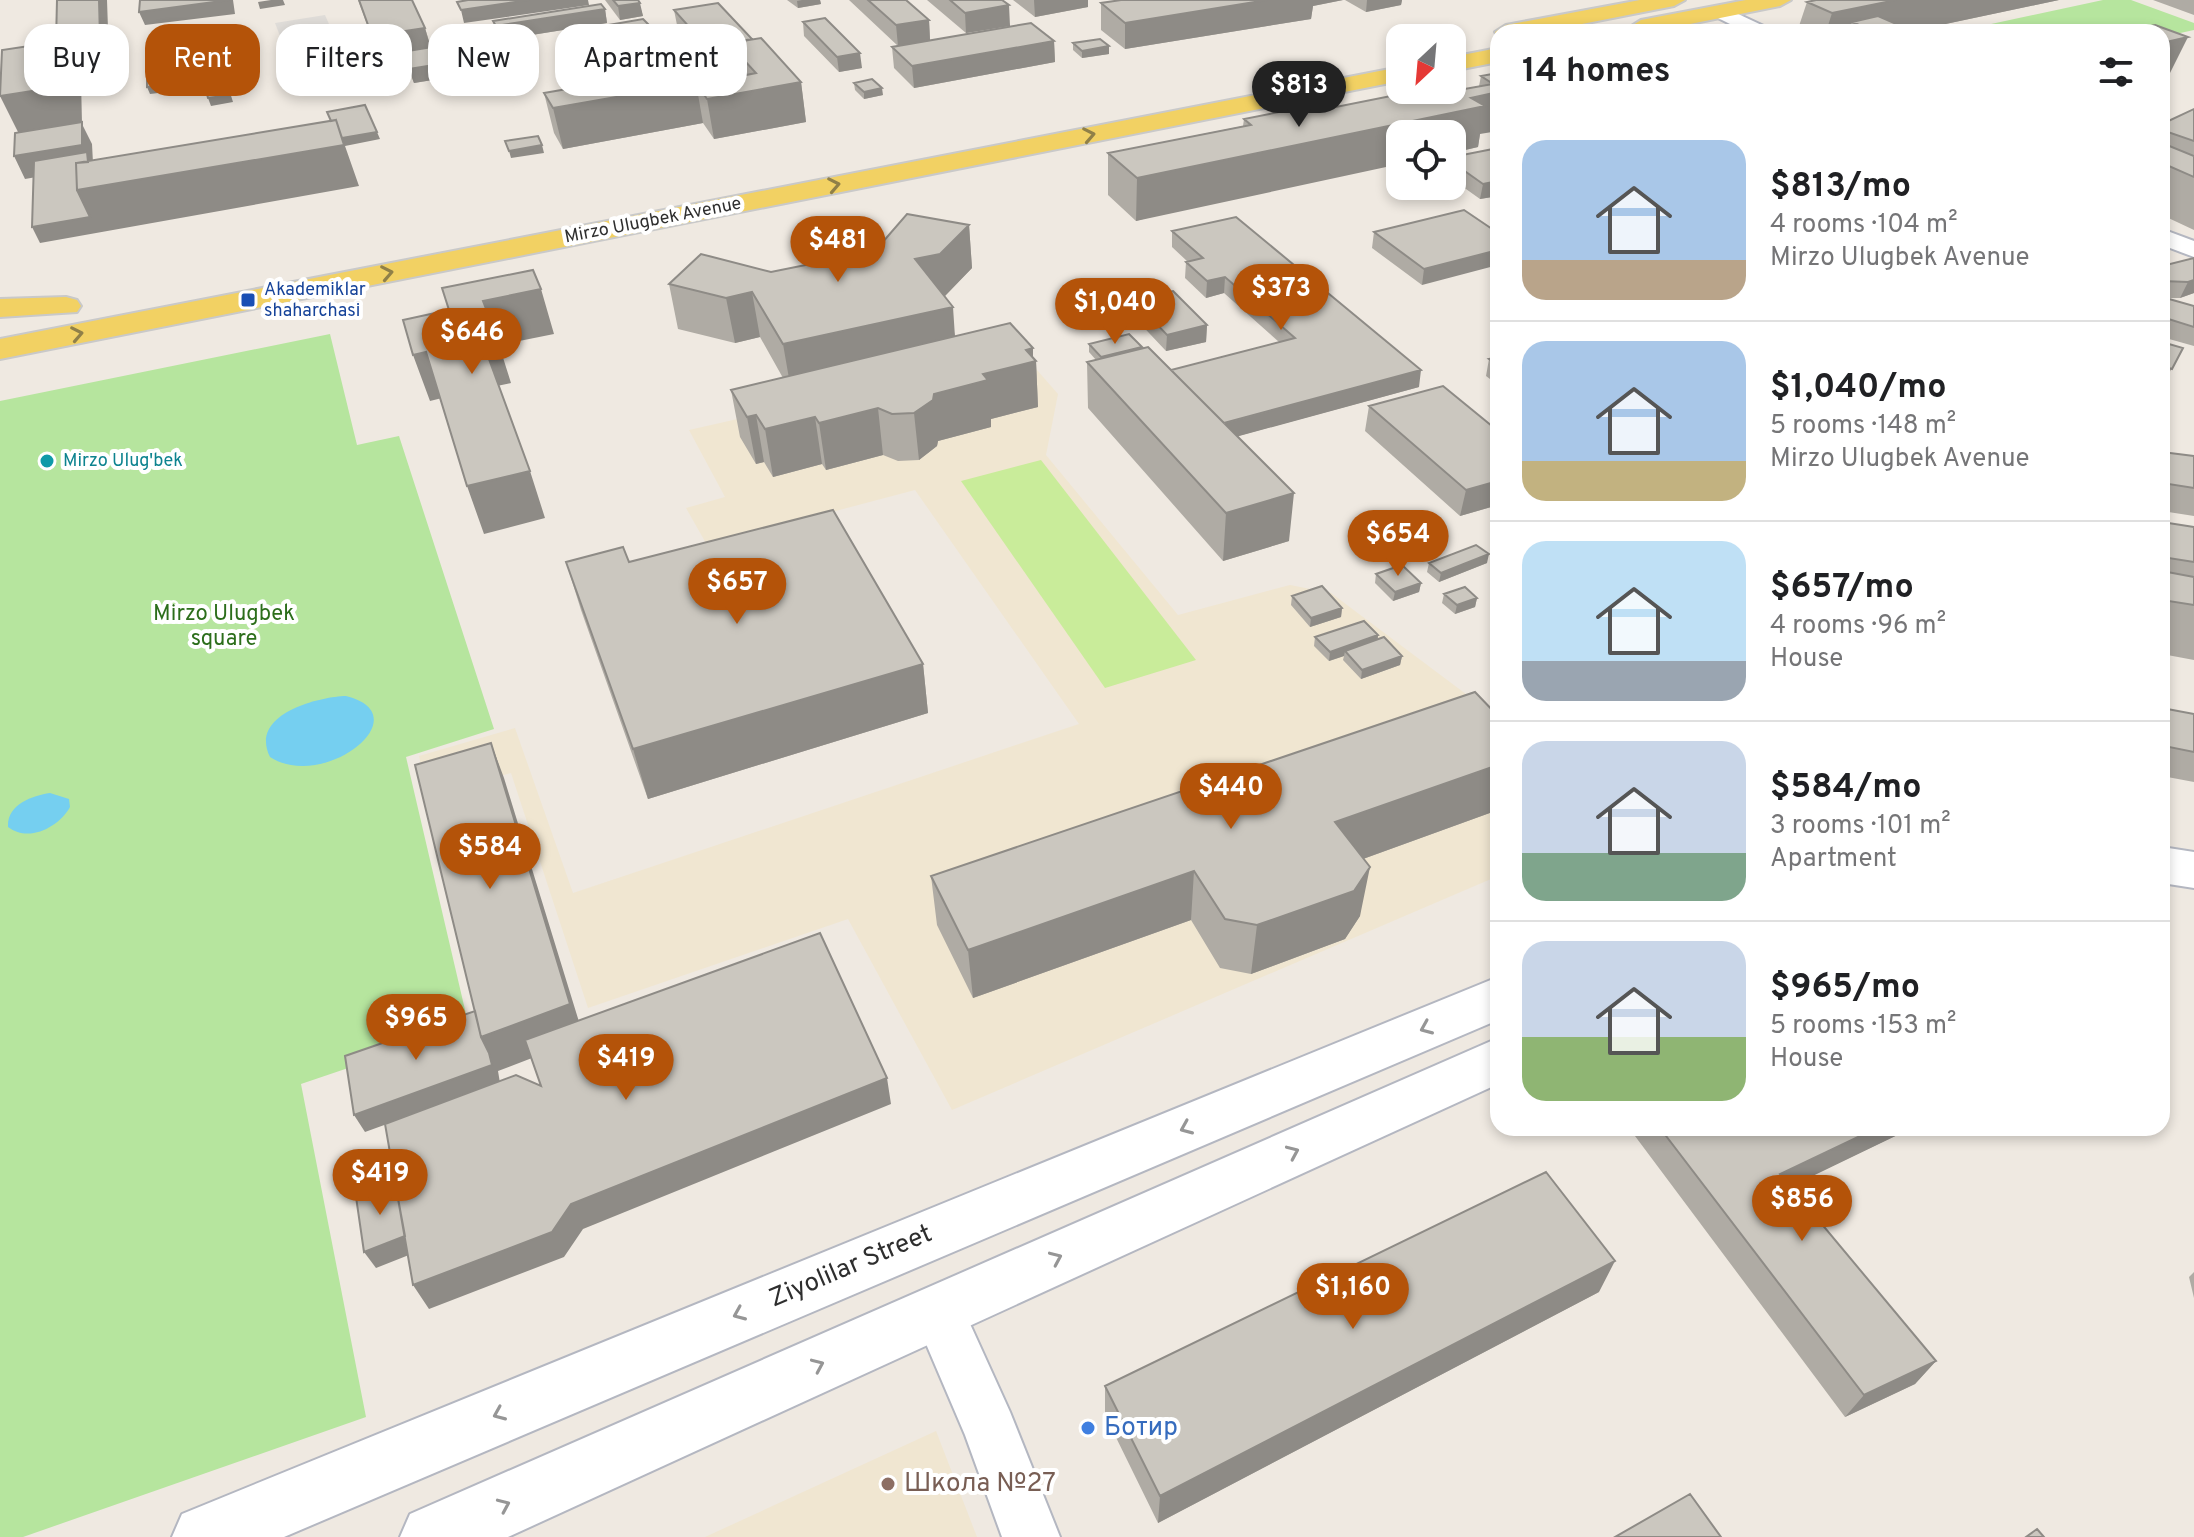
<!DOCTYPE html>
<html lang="en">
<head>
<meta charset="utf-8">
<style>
	body { margin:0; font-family:Overpass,sans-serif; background:#f6f6f6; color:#202124; height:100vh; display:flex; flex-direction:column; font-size:30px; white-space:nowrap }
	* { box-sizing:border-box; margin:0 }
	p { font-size:26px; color:#757577 }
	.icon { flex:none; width:44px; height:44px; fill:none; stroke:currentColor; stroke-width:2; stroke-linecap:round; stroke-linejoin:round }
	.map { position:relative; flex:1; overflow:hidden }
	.drawer { position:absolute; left:1490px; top:24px; width:680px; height:1112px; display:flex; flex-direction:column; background:#fff; border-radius:24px; box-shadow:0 4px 12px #0003 }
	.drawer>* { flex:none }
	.top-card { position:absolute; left:24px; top:24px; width:760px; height:72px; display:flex; gap:16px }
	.needle { width:52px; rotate:206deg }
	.buttons { position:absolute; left:1386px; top:24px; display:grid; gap:16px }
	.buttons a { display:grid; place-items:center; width:80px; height:80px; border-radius:16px; background:#fff; box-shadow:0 4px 12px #0003; font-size:40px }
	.price { position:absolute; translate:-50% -68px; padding:0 18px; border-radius:28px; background:#b45309; color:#fff; font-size:26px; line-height:52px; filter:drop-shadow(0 2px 4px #0008) }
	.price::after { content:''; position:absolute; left:50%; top:48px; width:24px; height:18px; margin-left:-12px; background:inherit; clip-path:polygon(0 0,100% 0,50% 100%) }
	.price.current { background:#222; color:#fff }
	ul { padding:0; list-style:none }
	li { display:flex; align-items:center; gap:24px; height:200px; padding:0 32px }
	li+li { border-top:2px solid #e0e0e0 }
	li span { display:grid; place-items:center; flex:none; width:224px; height:160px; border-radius:24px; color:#555 }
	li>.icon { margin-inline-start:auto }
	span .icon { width:96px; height:96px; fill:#fffc; stroke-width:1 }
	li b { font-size:34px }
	h2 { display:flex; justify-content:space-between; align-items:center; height:96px; padding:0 32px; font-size:34px }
	.chip { padding:0 28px; border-radius:24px; background:#fff; box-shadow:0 4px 12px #0003; font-size:28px; line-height:72px }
	.chip.current { background:#b45309; color:#fff }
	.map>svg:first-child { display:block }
	.education { fill:#f0e6d1 }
	.green { fill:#b6e59e }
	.pitch { fill:#c9ec9a }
	.plaza { fill:#dfdcd8 }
	.water { fill:#75cff0 }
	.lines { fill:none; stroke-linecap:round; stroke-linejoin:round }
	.street-casing { stroke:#b4b7c1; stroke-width:4 }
	.secondary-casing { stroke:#b4b7c1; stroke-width:4 }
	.primary-casing { stroke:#c9c9c9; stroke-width:4 }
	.street { fill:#fff; fill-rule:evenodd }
	.secondary { fill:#fff; fill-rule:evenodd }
	.primary { fill:#f2d163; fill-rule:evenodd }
	.wall { fill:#afaba4 }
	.shaded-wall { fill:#8e8b86 }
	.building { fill:#cbc7bf; stroke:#8e8b86; stroke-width:2; fill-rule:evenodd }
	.oneway { stroke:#908048 }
	.oneway2 { stroke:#969696 }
	.transit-dot { fill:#1a4fb4; stroke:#fff; stroke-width:3 }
	.culture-dot { fill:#0f9aa8; stroke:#fff; stroke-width:3 }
	.shop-dot { fill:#3f7fe0; stroke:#fff; stroke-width:3 }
	.education-dot { fill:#8d6e63; stroke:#fff; stroke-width:3 }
	.labels { text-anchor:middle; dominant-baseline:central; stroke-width:8; stroke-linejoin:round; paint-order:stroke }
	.far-street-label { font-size:18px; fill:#2e2e2e; stroke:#fff }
	.far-transit-label { font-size:18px; fill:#164399; stroke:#fff; text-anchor:start }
	.far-culture-label { font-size:18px; fill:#0d838f; stroke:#fff; text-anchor:start }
	.park-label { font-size:22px; fill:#2c6e1b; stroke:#fff }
	.near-street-label { font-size:26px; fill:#2e2e2e; stroke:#fff }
	.near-shop-label { font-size:26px; fill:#366cbe; stroke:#fff; text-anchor:start }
	.near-education-label { font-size:26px; fill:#785e54; stroke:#fff; text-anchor:start }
</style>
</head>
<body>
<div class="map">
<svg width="2194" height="1537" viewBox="0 0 2194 1537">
	<rect width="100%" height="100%" fill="#efe9e1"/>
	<path class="education" d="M1023,354L1058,394L1046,455L1178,615L1290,585L1331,593L1498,718V876L952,1110L848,919L588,1008L511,773L428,797L419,756L515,728L573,893L1079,724L915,490L707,545L686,508L725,497L689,430Z
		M936,1431L977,1537H705Z"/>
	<path class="green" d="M2103,0H2131L2194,23V30L2162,37V32H1954Z
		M330,334L357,445L399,436L494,729L406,757L469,1027L301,1084L366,1417L23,1537H0V401Z"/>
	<path class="pitch" d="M1041,460L1196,660L1105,688L961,481Z"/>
	<path class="plaza" d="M325,15L343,56L291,64L275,23Z"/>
	<path class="water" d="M346,696C422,715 324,792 270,757C249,715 316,697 346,696Z
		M50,793L69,799L70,807C59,827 29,843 8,827C7,804 32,796 50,793Z"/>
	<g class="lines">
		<defs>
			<path id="street" d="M1721,6L1768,28L1771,32H1746L1714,16V8Z
				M2162,229L2194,241V257L2162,245Z
				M938,1286L956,1293L1010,1412L1060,1537H1002L965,1435L912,1311L920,1293Z"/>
			<path id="secondary" d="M2162,847L2194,852V888L2162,883Z
				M1498,977V1020L284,1537H172L182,1514Z
				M1498,1038V1084L508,1537H400L410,1514Z"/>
			<path id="primary" d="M1640,0H1685L1674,6L1541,32H1498V37L1495,32L1506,25Z
				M1746,0H1791L1780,6L1650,32H1633L1630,27L1641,20Z
				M1498,48V62L1452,71V57Z
				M1400,67V81L0,359V339Z
				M66,297L77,300L81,306L77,312L0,317V299Z"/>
		</defs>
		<use href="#street" class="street-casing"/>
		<use href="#secondary" class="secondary-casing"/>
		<use href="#primary" class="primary-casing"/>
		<use href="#street" class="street"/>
		<use href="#secondary" class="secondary"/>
		<use href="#primary" class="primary"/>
	</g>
	<path class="wall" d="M358,0L425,28L431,47L465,60L469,74L414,83L402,53L379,57Z
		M605,0H638L643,16L620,20Z
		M787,0H820L821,4L798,8Z
		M849,0H906L929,20L930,40L898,46Z
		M927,0H1002L1010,26L966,33Z
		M1013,0H1088V7L1035,17Z
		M1121,0H1343L1313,6L1311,19L1125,49L1101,30V3Z
		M1345,0H1402L1401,5L1366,12Z
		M1816,0H2059L1912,31L1915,32H1797L1807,2Z
		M2153,0H2194V15Z
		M605,9L607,23L500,40L496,34L493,21Z
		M674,10L753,39L801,82L806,122L714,139L703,123L563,149L554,133L544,93L673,71L669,53L694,49L678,30Z
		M803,22L862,68L839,72L804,36Z
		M597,27L656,44L609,52L600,40Z
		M1054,41L1055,62L914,88L894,68L892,47Z
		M1073,43L1109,46V54L1082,58L1073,50Z
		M1498,73L1480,134L1478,147L1452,153V134L1136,221L1108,195V153L1243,126L1244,119L1459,90L1479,86L1481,76Z
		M854,83L883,95L864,99L855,90Z
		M2194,109V230L2162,215V124Z
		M1498,148V196L1480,199L1452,179V157Z
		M1464,210L1422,285L1372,248L1374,232Z
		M969,225L972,268L945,296L955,336L1033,348V358L1036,361L1038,407L991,419V427L938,441L937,446L919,460L898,461L883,455L826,470L822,464L773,477L764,462L756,464L740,437L731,390L783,378L760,337L735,343L678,329L669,284L771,272L875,251Z
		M1172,231L1419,387L1238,436L1289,541L1223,561L1088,408L1087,362L1096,360L1089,352V344L1142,348L1171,370L1279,342L1224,293L1206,298L1185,278L1186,262H1188L1172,247Z
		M2194,258V293L2180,298H2165L2194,306V346L2162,337V266Z
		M1133,299L1207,325L1206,342L1166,351L1133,316Z
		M2162,342L2183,348L2162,386Z
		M1498,357V385L1486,376L1489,359Z
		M1369,406L1498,431V505L1460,516L1365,431Z
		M2162,452L2194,456V516L2162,511Z
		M2162,522L2194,527V660L2162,654Z
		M566,562H629L923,664L928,713L648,799L581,610Z
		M1429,563H1487L1439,582L1427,572Z
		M1376,574L1421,583L1419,592L1393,601L1375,583Z
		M1444,594L1477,598L1475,607L1455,614L1442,603Z
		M1292,596L1342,608L1341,617L1310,627L1291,605Z
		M1378,635V639L1402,656L1400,665L1361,679L1343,660L1344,656L1329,661L1314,646L1315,637Z
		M2162,708L2194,714V782L2162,776Z
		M1498,716V810L1363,859L1360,916L1345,939L1251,974L1220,968L1191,920L973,998L937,925L931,876Z
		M1629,1128H1912L1790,1186L1936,1361L1915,1384L1845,1417Z
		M2194,1272V1298L2189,1277Z
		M1599,1292L1158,1523L1105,1415V1386Z"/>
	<path class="shaded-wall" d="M99,0H107L109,58L73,63L81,80L82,124L92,144L93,163L338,139L377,132L380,139L345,146L359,186L40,243L32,227L77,190L88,168L25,179L14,156L20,136L0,96Z
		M229,0H233L235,14L145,25L139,12Z
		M271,0H283L285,5L260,9L258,2Z
		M529,0H588L589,5L464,23L461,10Z
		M802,0H820L821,4L798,8L797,1Z
		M1034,0H1088V7L1035,17Z
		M1267,0H1343L1313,6L1311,19L1125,49V23Z
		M1367,0H1402L1401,5L1366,12Z
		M1896,0H2059L1908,32L1852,22L1848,32H1826L1832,13Z
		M640,3L643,16L620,20L618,6Z
		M1009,5L1010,26L966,33L965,13Z
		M605,9L607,23L500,40L496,26Z
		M929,20L930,40L898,46L896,25Z
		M425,28L431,49L379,57L372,36Z
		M654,30L656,44L609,52L606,38Z
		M2188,37L2169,75L2162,77V43Z
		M1054,41L1055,62L914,88L912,66Z
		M1109,46V54L1082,58V51Z
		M860,53L862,68L839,72L837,57Z
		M523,56L525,63L511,65L510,58Z
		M743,59L748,91L801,82L806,122L714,139L707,99L703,66Z
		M465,60L469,74L414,83L409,69Z
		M220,62L225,79L211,81L208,74Z
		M171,69L174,76L175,91L150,94L147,87Z
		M227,83L233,102L211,106L208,98Z
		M696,83L703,123L563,149L553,108Z
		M882,88L883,95L864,99V92Z
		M1498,92V131L1480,134L1478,147L1452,153V134H1400V164L1136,221L1137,178Z
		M542,145L544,153L511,158L509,151Z
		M1498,181V196L1480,199L1483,184Z
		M969,225L972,268L943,298L915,259Z
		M1498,250V265L1422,285L1424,269Z
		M1225,277L1224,293L1206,298L1207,281Z
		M2194,280V293L2180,298L2188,282Z
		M541,289L554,334L499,345L511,383L497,386L482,340L483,301Z
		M752,292L760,337L735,343L726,298Z
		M953,307L956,352L791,390L783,344Z
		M1207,325L1206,342L1166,351L1167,335Z
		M1033,348V362L1036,361L1038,407L991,419V427L938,441L937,446L919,460L914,413L934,394L983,374L1026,350Z
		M426,352L442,398L430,401L413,355Z
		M1421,370L1419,387L1199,447L1200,430Z
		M878,408L883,455L826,470L819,423Z
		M756,415L764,462L756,464L747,417Z
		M815,417L822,464L773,477L765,429Z
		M530,471L545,518L484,534L467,486Z
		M1498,481V505L1460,516L1466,490Z
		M1294,493L1289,541L1223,561L1226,513Z
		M1489,554L1487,563L1439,582L1441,573Z
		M1421,583L1419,592L1393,601L1395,592Z
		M1477,598L1475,607L1455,614L1457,605Z
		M1342,608L1341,617L1310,627L1311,618Z
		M1378,635L1377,644L1345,651L1344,656L1329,661L1330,652Z
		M1402,656L1400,665L1361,679L1362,670Z
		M923,664L928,713L648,799L633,749Z
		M491,743L504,778L584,1038L498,1071L500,1083L365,1132L354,1115L481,1037Z
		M1498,765V810L1327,872L1335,822Z
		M1370,867L1360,916L1345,939L1251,974L1257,925Z
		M1194,871L1191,920L973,998L968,950Z
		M887,1078L891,1104L583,1229L564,1257L429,1309L413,1285L571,1204Z
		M1877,1128H1912L1765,1199L1780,1174Z
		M408,1234L419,1251L376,1268L364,1252Z
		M1615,1261L1599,1292L1158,1523L1160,1496Z
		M1936,1361L1915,1384L1845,1417L1864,1395Z"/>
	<path class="building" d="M57,0H99L100,38L63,43V41L56,42Z
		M140,0H229L139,12Z
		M359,0H412L425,28L372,36Z
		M468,0H529L461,10L457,2Z
		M613,0H638L640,3L618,6Z
		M868,0H906L929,20L896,25Z
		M950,0H1002L1009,5L965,13Z
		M1121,0H1267L1125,23L1101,3Z
		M1816,0H1896L1832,13L1807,2Z
		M718,3L752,39L707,47L674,10Z
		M601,4L605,9L496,26L493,21Z
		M1878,16L1915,32H1876L1852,22Z
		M825,18L860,53L837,57L803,22Z
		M643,19L654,30L606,38L597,27Z
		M1031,23L1054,41L912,66L892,47Z
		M2155,25L2188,37L2162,43V32H2123Z
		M761,38L801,82L707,99L696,83L553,108L544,93L682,69L669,53ZM743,59L756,73L716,81L703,66Z
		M1100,39L1109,46L1082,51L1073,43Z
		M63,41L64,86L0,96L2,50Z
		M456,43L465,60L409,69L402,52Z
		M518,49L523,56L510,58L505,52Z
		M220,62L222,71L208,74L206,64Z
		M171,69L172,84L147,87V72Z
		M1498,73V92L1471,98L1485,106L1137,178L1108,153L1251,125L1244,119L1319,104L1326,109L1421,90H1452V86L1459,90L1493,84L1481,76Z
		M872,79L882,88L864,92L854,83Z
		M227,83L230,95L208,98L205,87Z
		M365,105L377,132L342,138L336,120L331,121L327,112Z
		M2194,109V141L2162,130V124Z
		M336,120L344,145L77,190L76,163Z
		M82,122V145L14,156L15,133Z
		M538,136L542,145L509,151L505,141Z
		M2162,143L2194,156V177L2162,163Z
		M1498,148V181L1483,184L1452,162V157Z
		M87,152L88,162L76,163L77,190L90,217L32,227L34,161Z
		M1464,210L1498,233V250L1424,269L1374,232Z
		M907,214L969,225L940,254L915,259L953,307L783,344L752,292L726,298L669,284L701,254L771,272L875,251Z
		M1236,217L1421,370L1224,423L1171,370L1295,338L1225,277L1207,281L1186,262L1203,258L1172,231Z
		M2194,258V280L2188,282L2162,281V266Z
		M533,270L541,289L483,301L497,337L482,340L530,471L467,486L426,352L413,355L403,320L449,310L442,288Z
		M1173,291L1207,325L1167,335L1133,299Z
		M2162,297L2194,306V327L2162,317Z
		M1010,323L1033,348L1026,350L1036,361L983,374L988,380L934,394L933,400L914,413L892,414L878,408L819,423L815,417L765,429L756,415L747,417L731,390Z
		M1129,334L1142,347L1101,357L1089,344Z
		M2162,342L2183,348L2172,369L2162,366Z
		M1148,347L1294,493L1226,513L1087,362Z
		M1498,357V365L1489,359Z
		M1443,386L1498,431V481L1466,490L1369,406Z
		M2162,452L2194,456V488L2162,483Z
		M833,510L923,664L633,749L566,562L623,547L629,562Z
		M2162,522L2194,527V562L2162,557Z
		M1476,545L1489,554L1441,573L1429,563Z
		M1402,565L1421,583L1395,592L1376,574Z
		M2162,571L2194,577V605L2162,600Z
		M1322,586L1342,608L1311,618L1292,596Z
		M1465,587L1477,598L1457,605L1444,594Z
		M1364,621L1378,635L1330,652L1315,637Z
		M1384,637L1402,656L1362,670L1345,651Z
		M1475,692L1498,716V765L1335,822L1370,867L1354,891L1257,925L1225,919L1194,871L968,950L931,876Z
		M2162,708L2194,714V752L2164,746L2162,739Z
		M491,743L570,1004L481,1037L415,765Z
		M820,933L887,1078L571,1204L552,1232L413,1285L385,1124L516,1075L541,1086L525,1040Z
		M475,1011L481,1037L489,1053L492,1065L354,1115L345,1056Z
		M1660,1128H1877L1780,1174L1936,1361L1864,1395Z
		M1546,1172L1615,1261L1160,1496L1105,1386Z
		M395,1182L405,1236L364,1252L356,1197Z
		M1690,1494L1721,1537H1615Z
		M2037,1529L2044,1537H2026Z"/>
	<defs><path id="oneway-chevron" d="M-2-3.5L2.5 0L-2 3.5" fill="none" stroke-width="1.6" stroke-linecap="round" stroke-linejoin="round" transform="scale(2)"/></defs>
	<g class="oneway">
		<use href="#oneway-chevron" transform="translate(1089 135) rotate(-11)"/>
		<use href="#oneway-chevron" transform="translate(834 185) rotate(-11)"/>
		<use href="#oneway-chevron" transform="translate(387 273) rotate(-11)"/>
		<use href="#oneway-chevron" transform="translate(77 334) rotate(-11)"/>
	</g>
	<g class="oneway2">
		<use href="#oneway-chevron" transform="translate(1426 1028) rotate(157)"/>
		<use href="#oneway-chevron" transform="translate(1186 1128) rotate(157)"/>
		<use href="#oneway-chevron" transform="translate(1293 1152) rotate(-24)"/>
		<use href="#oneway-chevron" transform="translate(1056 1258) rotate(-24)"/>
		<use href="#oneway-chevron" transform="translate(739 1314) rotate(157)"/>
		<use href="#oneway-chevron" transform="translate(818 1365) rotate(-24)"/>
		<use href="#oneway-chevron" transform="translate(499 1414) rotate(157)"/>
		<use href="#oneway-chevron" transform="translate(504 1505) rotate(-24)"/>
	</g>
	<rect class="transit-dot" x="240" y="292" width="16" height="16" rx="4"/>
	<circle class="culture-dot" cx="47" cy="461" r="8"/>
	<circle class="shop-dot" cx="1088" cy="1428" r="8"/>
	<circle class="education-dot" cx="888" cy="1484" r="8"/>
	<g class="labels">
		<g class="far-street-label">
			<text transform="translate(653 221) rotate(-11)">Mirzo Ulugbek Avenue</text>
		</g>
		<g class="far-transit-label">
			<text x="264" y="290">Akademiklar<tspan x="264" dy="21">shaharchasi</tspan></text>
		</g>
		<g class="far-culture-label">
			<text x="63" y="461">Mirzo Ulug'bek</text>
		</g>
		<g class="park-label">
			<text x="224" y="614">Mirzo Ulugbek<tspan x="224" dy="25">square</tspan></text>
		</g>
		<g class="near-street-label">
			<text transform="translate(851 1267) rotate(-23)">Ziyolilar Street</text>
		</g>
		<g class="near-shop-label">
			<text x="1104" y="1428">Ботир</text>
		</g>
		<g class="near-education-label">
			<text x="904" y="1484">Школа №27</text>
		</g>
	</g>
</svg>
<div class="buttons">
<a><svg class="needle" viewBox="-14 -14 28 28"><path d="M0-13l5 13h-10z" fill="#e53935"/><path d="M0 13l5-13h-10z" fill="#757577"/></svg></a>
<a><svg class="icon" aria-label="locate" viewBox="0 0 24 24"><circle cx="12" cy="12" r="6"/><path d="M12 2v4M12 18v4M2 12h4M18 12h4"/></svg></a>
</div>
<b class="price current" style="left:1299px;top:129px">$813</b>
<b class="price" style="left:838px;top:284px">$481</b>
<b class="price" style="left:1281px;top:332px">$373</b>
<b class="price" style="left:1115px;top:346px">$1,040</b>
<b class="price" style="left:472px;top:376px">$646</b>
<b class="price" style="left:1398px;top:578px">$654</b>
<b class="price" style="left:737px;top:626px">$657</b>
<b class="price" style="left:1231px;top:831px">$440</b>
<b class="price" style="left:490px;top:891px">$584</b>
<b class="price" style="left:416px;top:1062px">$965</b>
<b class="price" style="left:626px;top:1102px">$419</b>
<b class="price" style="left:380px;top:1217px">$419</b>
<b class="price" style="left:1802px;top:1243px">$856</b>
<b class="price" style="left:1353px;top:1331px">$1,160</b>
<div class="top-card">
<a class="chip">Buy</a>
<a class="chip current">Rent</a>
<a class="chip">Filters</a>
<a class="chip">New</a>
<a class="chip">Apartment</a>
</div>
<section class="drawer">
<h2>14 homes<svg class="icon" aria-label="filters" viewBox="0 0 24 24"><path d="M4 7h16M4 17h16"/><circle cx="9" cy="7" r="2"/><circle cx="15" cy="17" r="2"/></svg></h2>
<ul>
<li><span style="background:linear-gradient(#a9c7e8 75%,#b9a48a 0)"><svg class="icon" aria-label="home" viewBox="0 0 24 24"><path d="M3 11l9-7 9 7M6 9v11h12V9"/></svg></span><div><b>$813/mo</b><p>4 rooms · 104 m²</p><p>Mirzo Ulugbek Avenue</p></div></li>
<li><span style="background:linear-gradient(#a9c7e8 75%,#c2b280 0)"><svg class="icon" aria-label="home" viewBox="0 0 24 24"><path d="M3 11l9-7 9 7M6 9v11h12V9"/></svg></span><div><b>$1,040/mo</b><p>5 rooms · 148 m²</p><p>Mirzo Ulugbek Avenue</p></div></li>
<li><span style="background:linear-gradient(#bfe0f5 75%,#9aa5b1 0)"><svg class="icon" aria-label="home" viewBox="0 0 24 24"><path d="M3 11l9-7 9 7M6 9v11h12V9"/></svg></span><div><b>$657/mo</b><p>4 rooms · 96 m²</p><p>House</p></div></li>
<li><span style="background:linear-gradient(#c9d6e8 70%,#7fa58c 0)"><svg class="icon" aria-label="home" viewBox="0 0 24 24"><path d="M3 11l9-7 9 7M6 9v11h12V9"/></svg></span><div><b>$584/mo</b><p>3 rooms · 101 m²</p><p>Apartment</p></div></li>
<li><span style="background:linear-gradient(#c9d6e8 60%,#8fb573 0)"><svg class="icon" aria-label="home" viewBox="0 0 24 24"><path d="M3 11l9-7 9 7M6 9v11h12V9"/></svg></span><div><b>$965/mo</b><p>5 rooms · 153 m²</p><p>House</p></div></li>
</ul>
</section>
</div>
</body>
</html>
